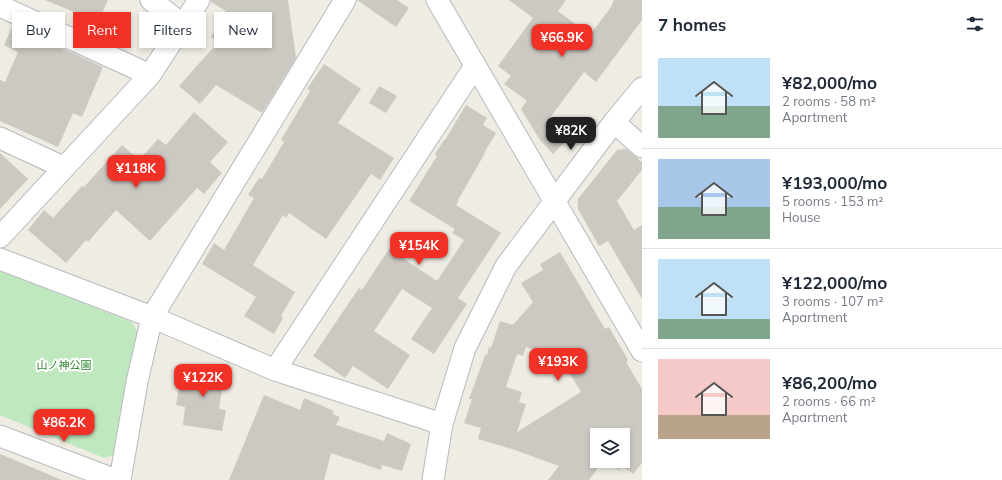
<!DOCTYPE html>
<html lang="en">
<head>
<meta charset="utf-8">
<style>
	body { margin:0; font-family:Mulish,"Noto Sans JP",sans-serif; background:#f6f6f7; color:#1f2937; height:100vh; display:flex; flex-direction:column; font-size:15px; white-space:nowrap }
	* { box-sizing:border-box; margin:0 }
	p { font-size:13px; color:#747a83 }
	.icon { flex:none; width:22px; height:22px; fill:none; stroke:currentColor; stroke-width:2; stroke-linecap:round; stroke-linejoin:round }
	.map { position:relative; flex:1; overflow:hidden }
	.details { display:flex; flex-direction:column; background:#fff; width:360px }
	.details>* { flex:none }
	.guide { position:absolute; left:12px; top:12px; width:380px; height:36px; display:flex; gap:8px }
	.controls { position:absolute; left:590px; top:428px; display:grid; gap:8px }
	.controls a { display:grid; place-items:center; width:40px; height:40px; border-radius:0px; background:#fff; box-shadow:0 2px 6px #0003; font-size:20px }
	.price { position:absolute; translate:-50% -34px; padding:0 9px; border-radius:8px; background:#f23126; color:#fff; font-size:13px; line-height:26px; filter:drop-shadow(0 1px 2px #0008) }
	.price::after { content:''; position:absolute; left:50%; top:24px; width:12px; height:9px; margin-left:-6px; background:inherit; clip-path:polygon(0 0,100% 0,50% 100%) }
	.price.selected { background:#222; color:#fff }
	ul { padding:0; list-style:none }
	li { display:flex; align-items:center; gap:12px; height:100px; padding:0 16px }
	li+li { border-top:1px solid #e0e1e3 }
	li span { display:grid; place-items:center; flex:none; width:112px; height:80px; border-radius:0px; color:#555 }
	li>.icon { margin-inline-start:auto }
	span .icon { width:48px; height:48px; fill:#fffc; stroke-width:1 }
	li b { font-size:17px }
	h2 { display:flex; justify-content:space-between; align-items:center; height:48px; padding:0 16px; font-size:17px }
	.tag { padding:0 14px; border-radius:0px; background:#fff; box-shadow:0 2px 6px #0003; font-size:14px; line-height:36px }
	.tag.selected { background:#f23126; color:#fff }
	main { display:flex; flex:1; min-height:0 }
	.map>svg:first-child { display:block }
	.green { fill:#c0e8bf }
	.building { fill:#ccc9c3; fill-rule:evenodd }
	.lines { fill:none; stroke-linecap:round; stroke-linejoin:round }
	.street-casing { stroke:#b6babe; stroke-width:23 }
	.street { stroke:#fff; stroke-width:21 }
	.labels { text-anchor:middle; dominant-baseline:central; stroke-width:4; stroke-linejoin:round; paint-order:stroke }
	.park-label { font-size:11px; fill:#308732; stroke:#fff }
</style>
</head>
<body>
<main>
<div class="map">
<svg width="642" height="480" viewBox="0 0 642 480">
	<rect width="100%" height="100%" fill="#efece4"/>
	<path class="green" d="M0,271L132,322L137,331L114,455L104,458L0,415Z"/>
	<path class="building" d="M45,0H108L98,22Z
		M211,0H288L296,58L262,113L216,85L200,104L179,86L218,42L211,37L226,11L211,2Z
		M357,0H397L409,8L396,27Z
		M509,0H566L558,11L590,35L611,7L614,0H642V20L596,82L584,72L549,119L568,139L553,154L540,140L521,109L527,101L504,84L511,76L498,66L533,18Z
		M13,25L103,67L82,117L73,113L58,147L0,121V80L5,82L18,52L4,45Z
		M324,64L361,89L338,123L394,158L380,180L371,174L326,239L289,213L286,218L283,215L253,265L295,292L281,316L283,318L274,334L244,316L256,297L202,264L214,243L224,250L254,198L248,195L259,178L262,179L284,142L281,140L310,91L307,89Z
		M379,86L397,96L386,113L369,103Z
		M466,105L487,118L483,125L496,133L484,153H485L458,200H459L456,205L501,233L458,298L467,304L434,354L411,339L432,308L402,289L374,331L410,355L388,389L353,366L345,378L313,356L359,288L362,290L389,249L437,281L464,240L452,233L455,229L409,201L437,156L435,154L444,140H445Z
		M194,112L228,142L210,162L222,173L204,194L197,188L150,241L116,210L88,242L86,240L66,263L28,230L44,210L53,218L82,186L84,187L122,145L139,160L158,139L166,145Z
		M626,149L642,162V170L617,201L634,230L642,225V299L608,241L599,246L578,209V199L617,150Z
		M0,153L28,179L0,209Z
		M560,252L605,329L609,327L628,360L626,362L642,389V463L633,474L622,466L619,470L607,461H623V435H597V461H603L589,480H548L559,466L512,449L478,439L481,428L464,423L472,399H469L485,355H487L489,347L491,348L500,321L513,325L533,302L521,283L543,270L540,264ZM526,347L561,359L581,392L517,432L526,404L519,402L522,392L506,387L517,354L523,356Z
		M199,365L225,369L219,409L226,410L222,431L183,425L185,407L176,405L179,388L185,389L188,369L198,370Z
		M264,395L300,410L304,398L334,411L333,414L340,417L336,425L384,441L387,433L411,444L402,471L382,465L381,470L331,453L324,480H229Z
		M0,454L62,480H0Z"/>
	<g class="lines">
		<defs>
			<path id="street" d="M151,0L183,25
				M437,0L642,351
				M0,6L150,75
				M614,122L642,147
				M0,138L63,167
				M0,237L150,75L199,0
				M0,259L152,317L275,370L442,424
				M275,370L475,66
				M0,436L116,480
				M120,480L137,382L152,317L345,0
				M433,480L442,424L465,348L506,266L614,122L642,88"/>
		</defs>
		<use href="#street" class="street-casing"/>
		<use href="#street" class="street"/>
	</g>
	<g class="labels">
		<g class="park-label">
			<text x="64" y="365">山ノ神公園</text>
		</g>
	</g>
</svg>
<div class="controls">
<a><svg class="icon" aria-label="layers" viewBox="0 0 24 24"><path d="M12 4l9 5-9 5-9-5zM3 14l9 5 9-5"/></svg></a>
</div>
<b class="price" style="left:562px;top:58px">¥66.9K</b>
<b class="price selected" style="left:571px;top:151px">¥82K</b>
<b class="price" style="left:136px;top:189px">¥118K</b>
<b class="price" style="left:419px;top:266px">¥154K</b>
<b class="price" style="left:558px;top:382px">¥193K</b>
<b class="price" style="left:203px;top:398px">¥122K</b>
<b class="price" style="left:64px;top:443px">¥86.2K</b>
<div class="guide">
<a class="tag">Buy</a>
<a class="tag selected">Rent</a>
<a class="tag">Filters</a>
<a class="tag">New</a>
</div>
</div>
<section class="details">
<h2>7 homes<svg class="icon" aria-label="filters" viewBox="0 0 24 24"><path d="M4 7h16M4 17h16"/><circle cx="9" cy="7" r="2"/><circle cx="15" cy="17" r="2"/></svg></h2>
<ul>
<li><span style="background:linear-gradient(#bfe0f5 60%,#7fa58c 0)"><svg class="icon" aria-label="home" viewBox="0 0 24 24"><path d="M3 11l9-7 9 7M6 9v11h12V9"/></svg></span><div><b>¥82,000/mo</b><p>2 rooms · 58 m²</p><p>Apartment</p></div></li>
<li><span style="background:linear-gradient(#a9c7e8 60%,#7fa58c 0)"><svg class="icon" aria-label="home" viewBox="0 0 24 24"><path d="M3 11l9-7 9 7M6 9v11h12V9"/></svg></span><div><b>¥193,000/mo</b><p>5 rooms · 153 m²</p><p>House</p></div></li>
<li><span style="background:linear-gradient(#bfe0f5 75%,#7fa58c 0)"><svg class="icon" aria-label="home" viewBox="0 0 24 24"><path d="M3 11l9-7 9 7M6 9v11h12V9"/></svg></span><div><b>¥122,000/mo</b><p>3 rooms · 107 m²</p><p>Apartment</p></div></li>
<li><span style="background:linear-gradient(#f6c9c9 70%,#b9a48a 0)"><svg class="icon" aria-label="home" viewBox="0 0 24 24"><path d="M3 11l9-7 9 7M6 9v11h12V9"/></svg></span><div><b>¥86,200/mo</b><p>2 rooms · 66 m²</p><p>Apartment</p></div></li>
</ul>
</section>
</main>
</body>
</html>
